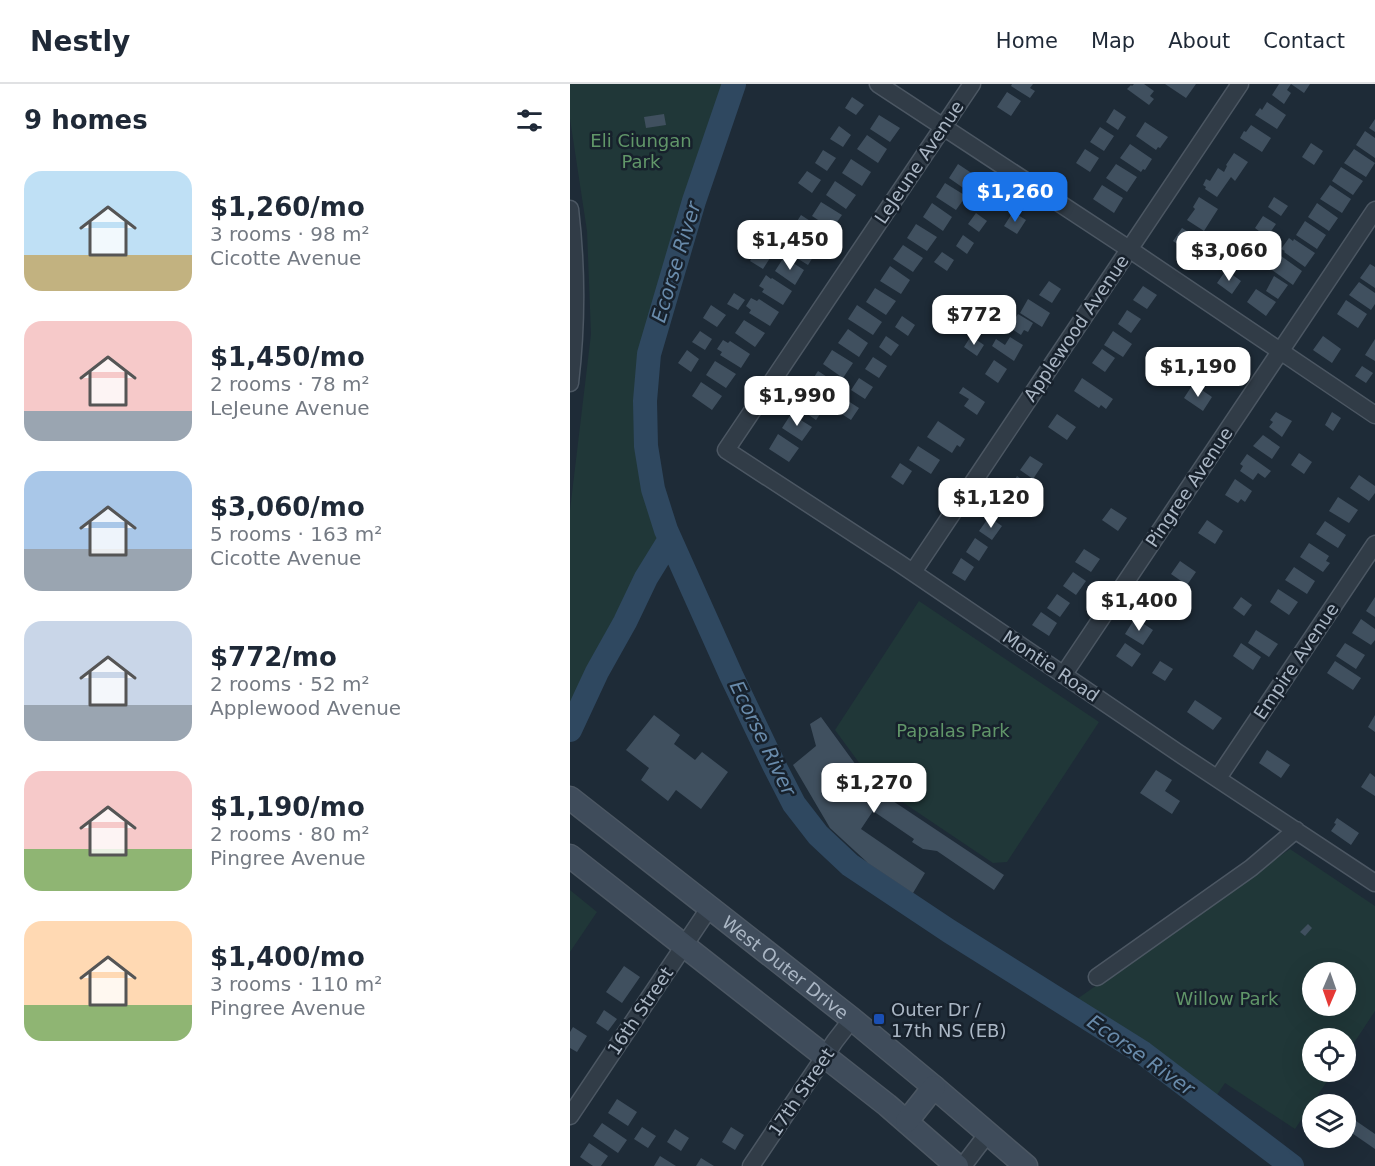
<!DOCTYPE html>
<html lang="en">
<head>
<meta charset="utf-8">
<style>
	body { margin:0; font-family:"DejaVu Sans",sans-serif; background:#f2f2f3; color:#1f2937; height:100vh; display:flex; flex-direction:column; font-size:22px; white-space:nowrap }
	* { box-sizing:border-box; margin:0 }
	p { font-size:20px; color:#747a83 }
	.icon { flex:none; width:33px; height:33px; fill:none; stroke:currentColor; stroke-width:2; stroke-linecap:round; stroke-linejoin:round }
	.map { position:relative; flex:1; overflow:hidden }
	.sheet { display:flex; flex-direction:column; background:#fff; width:570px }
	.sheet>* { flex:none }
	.needle { width:39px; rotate:182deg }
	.fabs { position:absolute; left:732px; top:878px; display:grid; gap:12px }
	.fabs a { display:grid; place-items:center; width:54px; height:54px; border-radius:50%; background:#fff; box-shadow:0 6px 24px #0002; font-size:30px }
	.price { position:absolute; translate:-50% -51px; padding:0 14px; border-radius:12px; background:#fff; color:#222; font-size:20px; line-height:39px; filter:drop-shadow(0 2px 3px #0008) }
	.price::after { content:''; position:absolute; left:50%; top:36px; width:18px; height:14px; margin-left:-9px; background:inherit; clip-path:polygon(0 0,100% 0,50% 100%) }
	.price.on { background:#1a73e8; color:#fff }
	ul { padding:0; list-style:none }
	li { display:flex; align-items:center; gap:18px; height:150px; padding:0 24px }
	li span { display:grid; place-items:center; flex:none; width:168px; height:120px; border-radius:18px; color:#555 }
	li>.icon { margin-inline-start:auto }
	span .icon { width:72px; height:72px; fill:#fffc; stroke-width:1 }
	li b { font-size:26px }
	h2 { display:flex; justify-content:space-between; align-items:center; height:72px; padding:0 24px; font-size:26px }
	header { display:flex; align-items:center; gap:36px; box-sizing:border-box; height:84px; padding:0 30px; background:#fff; border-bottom:2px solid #e0e1e3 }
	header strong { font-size:28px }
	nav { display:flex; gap:33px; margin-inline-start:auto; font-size:21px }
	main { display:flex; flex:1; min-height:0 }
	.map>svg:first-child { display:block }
	.green { fill:#203738; fill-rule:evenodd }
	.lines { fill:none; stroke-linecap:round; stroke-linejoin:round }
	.river { stroke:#2f4860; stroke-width:24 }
	.building { fill:#40505f }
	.minor-casing { stroke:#4c5763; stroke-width:19 }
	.secondary-casing { stroke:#4c5763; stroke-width:25 }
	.minor { stroke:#313c47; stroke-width:16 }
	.secondary { stroke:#3f4c5b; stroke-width:22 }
	.transit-dot { fill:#1a4fb4; stroke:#17212c; stroke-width:2 }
	.labels { text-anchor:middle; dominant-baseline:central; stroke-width:5; stroke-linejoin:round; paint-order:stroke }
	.park-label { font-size:18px; fill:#619669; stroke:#17212c }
	.street-label { font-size:18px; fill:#abb7c5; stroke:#17212c }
	.poi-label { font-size:18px; fill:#abb7c5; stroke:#17212c; text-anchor:start }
	.water-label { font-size:20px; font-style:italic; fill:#698bab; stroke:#17212c }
</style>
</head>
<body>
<header>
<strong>Nestly</strong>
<nav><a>Home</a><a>Map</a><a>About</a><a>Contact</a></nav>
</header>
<main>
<section class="sheet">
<h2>9 homes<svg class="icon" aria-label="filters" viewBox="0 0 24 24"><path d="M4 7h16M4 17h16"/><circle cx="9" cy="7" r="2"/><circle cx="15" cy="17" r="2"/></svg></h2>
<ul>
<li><span style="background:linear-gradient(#bfe0f5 70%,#c2b280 0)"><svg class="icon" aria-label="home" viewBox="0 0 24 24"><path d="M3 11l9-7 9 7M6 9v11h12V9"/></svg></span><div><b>$1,260/mo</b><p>3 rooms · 98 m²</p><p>Cicotte Avenue</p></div></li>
<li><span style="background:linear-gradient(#f6c9c9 75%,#9aa5b1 0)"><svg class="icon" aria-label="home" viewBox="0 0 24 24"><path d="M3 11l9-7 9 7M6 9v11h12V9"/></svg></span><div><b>$1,450/mo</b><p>2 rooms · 78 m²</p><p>LeJeune Avenue</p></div></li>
<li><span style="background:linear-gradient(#a9c7e8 65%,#9aa5b1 0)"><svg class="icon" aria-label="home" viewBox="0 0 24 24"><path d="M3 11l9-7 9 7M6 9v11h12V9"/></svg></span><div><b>$3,060/mo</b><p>5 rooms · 163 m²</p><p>Cicotte Avenue</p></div></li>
<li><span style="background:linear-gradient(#c9d6e8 70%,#9aa5b1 0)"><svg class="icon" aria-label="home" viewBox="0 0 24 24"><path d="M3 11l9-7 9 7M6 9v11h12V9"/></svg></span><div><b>$772/mo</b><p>2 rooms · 52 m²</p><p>Applewood Avenue</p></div></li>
<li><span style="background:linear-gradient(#f6c9c9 65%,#8fb573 0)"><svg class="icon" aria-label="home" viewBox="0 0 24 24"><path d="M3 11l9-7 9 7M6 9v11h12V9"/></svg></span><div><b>$1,190/mo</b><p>2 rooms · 80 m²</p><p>Pingree Avenue</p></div></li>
<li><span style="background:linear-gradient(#ffd9b3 70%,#8fb573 0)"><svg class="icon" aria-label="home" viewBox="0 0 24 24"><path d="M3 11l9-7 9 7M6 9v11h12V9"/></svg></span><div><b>$1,400/mo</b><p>3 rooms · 110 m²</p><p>Pingree Avenue</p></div></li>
</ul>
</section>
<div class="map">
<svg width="805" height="1082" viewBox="0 0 805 1082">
	<rect width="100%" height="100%" fill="#1e2b37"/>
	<path class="green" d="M0,0H164L124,117L79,270L75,317L76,362L83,405L100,455C62,516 31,581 0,646V426L21,250L17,147L0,35Z
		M349,517L529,638L437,778L423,779L304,699L265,646Z
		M720,765L805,822V927L776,971V954H742V987H764L725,1045L655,999L642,1018L500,920ZM742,888H776V921H742Z
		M0,806L27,828L0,868Z"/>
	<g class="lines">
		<path class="river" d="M164,0L124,117L79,270L75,317L76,362L83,405L96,446L161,591L204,681L224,720L248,751L280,781L379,847L573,969L722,1082
			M0,646L27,588L55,538L76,494L100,455"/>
	</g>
	<path class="building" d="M442,0H463L460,4L465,7L460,14L441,2Z
		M564,0H574L584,7L580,12L584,15L579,21L557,5L561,1L562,2Z
		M595,0H626L616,14Z
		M709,0H740L734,9L721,0L717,6L721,9L714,20L702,11Z
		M437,8L451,17L441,32L427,23Z
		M282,13L294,21L286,31L275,24Z
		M697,18L716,31L707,45L685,31L690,24L692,26Z
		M544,25L556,33L548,46L536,38Z
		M94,30L96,41L76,44L74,33Z
		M309,31L330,44L320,58L300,45Z
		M805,35V48L799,44Z
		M575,38L598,53L590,64L588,63L586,66L566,52Z
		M681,41L701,54L692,68L670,54L674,47L676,48Z
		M269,42L281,51L273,63L260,55Z
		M530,43L544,52L534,67L520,58Z
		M795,47L805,54V74L786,61Z
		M297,51L317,65L308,79L287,65Z
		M741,59L753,67L744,81L732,73Z
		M560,60L582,75L575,86L573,85L571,88L550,74Z
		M515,65L529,74L520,88L506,79Z
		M784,65L805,79L796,93L774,79Z
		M253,66L266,74L257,87L245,79Z
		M664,69L678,78L665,97L661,93L647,113L635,105L636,103L633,101L636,95L640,97L648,84L654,88L657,82L656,81Z
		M281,75L301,88L292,102L272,89Z
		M388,80L409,94L399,108L379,94Z
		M546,80L567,93L557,108L536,94Z
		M771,83L793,97L783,111L762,97Z
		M237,87L251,96L242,109L228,99Z
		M265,97L286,111L276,125L256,111Z
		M375,99L396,112L386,126L366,113Z
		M532,101L553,114L544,129L523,115Z
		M760,101L781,115L772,129L750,115Z
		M629,113L648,125L634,147L617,136L625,125L623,123Z
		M704,113L718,122L711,132L698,123Z
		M251,118L272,131L262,145L242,132Z
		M362,119L382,133L373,147L353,133Z
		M747,119L768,134L759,147L738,133Z
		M443,128L456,136L447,150L434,142Z
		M406,129L417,137L409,148L398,140Z
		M231,131L260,150L259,152L262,154L257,161L254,159L251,164L227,149L230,146L224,142Z
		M693,132L706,140L697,153L685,144Z
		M735,137L756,151L747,165L726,151Z
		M346,140L367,153L357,167L337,154Z
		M612,144L632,157L623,171L603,157Z
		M682,149L695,157L686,170L674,161Z
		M393,151L404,159L397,170L386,162Z
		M227,154L247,167L238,181L217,168Z
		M719,154L723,157L724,155L745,169L735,183L714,168L715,167L711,165Z
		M333,161L353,174L343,188L323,175Z
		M187,166L200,174L193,185L180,177Z
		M372,168L384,176L377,187L364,178Z
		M711,172L732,187L723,201L702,186Z
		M214,173L234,186L225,201L205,187Z
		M800,180L805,183V204L790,194Z
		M320,182L340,196L331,210L310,197Z
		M656,186L671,197L662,210L647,199Z
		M196,191L201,195L202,194L222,207L213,221L192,208L194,205L189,202Z
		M704,192L718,201L708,215L696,207Z
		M479,197L491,205L482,219L469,211Z
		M789,198L805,209V220L801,226L779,211Z
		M573,202L587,211L577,225L563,216Z
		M305,204L326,217L316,231L296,218Z
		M686,205L706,218L696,232L677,218Z
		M164,209L175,216L168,226L157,220Z
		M181,214L187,217L189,215L209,228L200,242L179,229L181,226L176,222Z
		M458,215L480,229L472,243L450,229Z
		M776,216L797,230L788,244L767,230Z
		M141,221L156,231L147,243L133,234Z
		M287,221L312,238L303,251L278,235Z
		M411,225L424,234L416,244L404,236Z
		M557,226L571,235L561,249L548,240Z
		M440,230L446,233L448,230L463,239L458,248L454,246L451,251L434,240Z
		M332,232L345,241L338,252L325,243Z
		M174,236L195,249L185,263L165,249Z
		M278,245L298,259L289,273L268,259Z
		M130,247L142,255L135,266L122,258Z
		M543,247L562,260L553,273L534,261Z
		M316,252L329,261L321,272L309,263Z
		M401,252L414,261L407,272L394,263Z
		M753,252L771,265L762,279L743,266Z
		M440,253L453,261L444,277L422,262L426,255L435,261Z
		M805,255V277L795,271Z
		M153,256L158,259L160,257L180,270L171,284L150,271L152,268L147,265Z
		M532,265L545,274L535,288L522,279Z
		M117,266L129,275L121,288L108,279Z
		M262,266L283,279L273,294L253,280Z
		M303,273L317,282L309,294L295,285Z
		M424,276L437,285L428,299L415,290Z
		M145,277L166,290L156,304L136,291Z
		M792,282L803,289L796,299L785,292Z
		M248,287L268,300L259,314L239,301Z
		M289,294L303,303L295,315L281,306Z
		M512,294L543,315L536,325L531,321L529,324L504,307Z
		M131,298L152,312L142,326L122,312Z
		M623,300L642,313L633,327L614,314Z
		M393,303L415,318L407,331L394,322L399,315L389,309Z
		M235,308L256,321L246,336L226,322Z
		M275,315L289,324L281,336L267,327Z
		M706,328L722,337L712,353L699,343L703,338L700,336Z
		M762,328L771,334L763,347L755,341Z
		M221,330L242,343L232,357L212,344Z
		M487,330L506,343L497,356L478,343Z
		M368,337L395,355L390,363L387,361L382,369L357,353Z
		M208,350L229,364L219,378L199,365Z
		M693,351L710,363L702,375L683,362Z
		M348,362L370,376L361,390L339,376Z
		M729,369L742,378L734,390L721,381Z
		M677,370L701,387L695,394L688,389L683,396L670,387L673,382L670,380Z
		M460,372L473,380L463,395L450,386Z
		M330,379L342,387L333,401L321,393Z
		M789,391L805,402V409L799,417L780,404Z
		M447,392L460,401L450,415L437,407Z
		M665,395L682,407L675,418L671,415L668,419L655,411Z
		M768,413L788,426L779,439L759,427Z
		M541,424L557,434L548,447L532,436Z
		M419,433L432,442L422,456L409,447Z
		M637,436L653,447L645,460L628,449Z
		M755,437L776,451L768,464L746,450Z
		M405,454L418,463L409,477L396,468Z
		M739,459L759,472L756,477L760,479L753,488L730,473Z
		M514,465L530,475L521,488L505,478Z
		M391,474L404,483L395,497L382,489Z
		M610,477L626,488L617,501L601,490Z
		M724,483L745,497L737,510L715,496Z
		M503,488L516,497L506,511L493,502Z
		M708,505L728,518L719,531L700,518Z
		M487,510L500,519L490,533L477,524Z
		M671,513L682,521L674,532L663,524Z
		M805,513V533L796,527Z
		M471,528L487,539L479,552L462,541Z
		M565,534L583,546L573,561L555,550Z
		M791,535L805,545V556L801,561L782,549Z
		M686,546L708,560L699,573L678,559Z
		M555,559L571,570L562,583L546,572Z
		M671,559L691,573L683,586L663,572Z
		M775,559L795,571L786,585L766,572Z
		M590,577L603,585L595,597L582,589Z
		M765,577L791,594L783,606L757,589Z
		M625,616L652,634L643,646L617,628Z
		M84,631L110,651L104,660L125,676L132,668L158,688L131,725L106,706L98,717L71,696L79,684L56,666Z
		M805,631V648L798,643Z
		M251,633L302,703L434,791L424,806L367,767L353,765L342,758L344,755L303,727L291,745L355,789L343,809L298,779L260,744L223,681L246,662L240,640Z
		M697,666L720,681L711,694L689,679Z
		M586,686L602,696L595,707L610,717L602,730L570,709Z
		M800,689L805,693V712L791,703Z
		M767,734L789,749L781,761L761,747L766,740L764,739Z
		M738,840L742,844L735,852L730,848Z
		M54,882L70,893L52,919L36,908Z
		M34,926L47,935L38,947L26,939Z
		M3,943L17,952L7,968L0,964V948Z
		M47,1015L67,1028L58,1042L38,1029Z
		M776,1030L805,1050V1065L776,1045Z
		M32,1039L57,1056L48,1069L23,1052Z
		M72,1043L86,1052L78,1064L64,1055Z
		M161,1043L174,1051L165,1066L152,1058Z
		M105,1045L119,1054L111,1067L97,1058Z
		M19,1059L38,1072L31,1082H23L10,1073Z
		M90,1072L106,1082H84Z
		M131,1074L144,1082H126Z"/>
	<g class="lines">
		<defs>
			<path id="minor" d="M308,0L559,165L805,331
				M402,0L156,366L329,479L607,668L805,799
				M0,125C7,185 7,240 0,299
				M343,488L670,0
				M494,590L805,126
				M648,694L805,460
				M527,893L681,784L726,746
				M0,1032L140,823
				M181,1082L265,957L282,935
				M393,1082L418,1049"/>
			<g id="secondary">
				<path id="s1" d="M0,714L282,935L364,1003L456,1082"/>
				<path d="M0,772L317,1021L387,1082"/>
				<path d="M337,1037L364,1003"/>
			</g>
		</defs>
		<use href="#minor" class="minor-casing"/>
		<use href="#secondary" class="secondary-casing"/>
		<use href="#minor" class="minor"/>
		<use href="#secondary" class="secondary"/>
	</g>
	<rect class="transit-dot" x="303" y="929" width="12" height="12" rx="3"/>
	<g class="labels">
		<g class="park-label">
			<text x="71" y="56">Eli Ciungan<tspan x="71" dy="21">Park</tspan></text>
			<text x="383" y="646">Papalas Park</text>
			<text x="657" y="914">Willow Park</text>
		</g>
		<g class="street-label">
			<text transform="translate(349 78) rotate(-56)">LeJeune Avenue</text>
			<text transform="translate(506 244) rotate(-56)">Applewood Avenue</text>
			<text transform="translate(619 403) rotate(-56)">Pingree Avenue</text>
			<text transform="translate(726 577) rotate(-56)">Empire Avenue</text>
			<text transform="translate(481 582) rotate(34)">Montie Road</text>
			<text stroke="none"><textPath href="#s1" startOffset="274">West Outer Drive</textPath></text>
			<text transform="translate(70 927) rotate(-56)">16th Street</text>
			<text transform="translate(231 1008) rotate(-56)">17th Street</text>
		</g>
		<g class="poi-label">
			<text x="321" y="925">Outer Dr /<tspan x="321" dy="21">17th NS (EB)</tspan></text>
		</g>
		<g class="water-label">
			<text transform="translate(106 178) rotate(-73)">Ecorse River</text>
			<text transform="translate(193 654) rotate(64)">Ecorse River</text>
			<text transform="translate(571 971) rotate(35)">Ecorse River</text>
		</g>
	</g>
</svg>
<div class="fabs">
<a><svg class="needle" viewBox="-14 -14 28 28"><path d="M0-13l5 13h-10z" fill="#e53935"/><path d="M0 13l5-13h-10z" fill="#747a83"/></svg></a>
<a><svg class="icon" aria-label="locate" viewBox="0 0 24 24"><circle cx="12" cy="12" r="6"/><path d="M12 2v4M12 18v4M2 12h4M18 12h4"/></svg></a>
<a><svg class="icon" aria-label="layers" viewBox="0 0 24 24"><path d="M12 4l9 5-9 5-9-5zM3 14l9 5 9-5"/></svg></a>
</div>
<b class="price on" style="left:445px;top:139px">$1,260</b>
<b class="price" style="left:220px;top:187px">$1,450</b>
<b class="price" style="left:659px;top:198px">$3,060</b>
<b class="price" style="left:404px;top:262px">$772</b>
<b class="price" style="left:628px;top:314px">$1,190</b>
<b class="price" style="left:227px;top:343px">$1,990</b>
<b class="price" style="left:421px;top:445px">$1,120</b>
<b class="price" style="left:569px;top:548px">$1,400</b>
<b class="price" style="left:304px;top:730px">$1,270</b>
</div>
</main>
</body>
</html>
